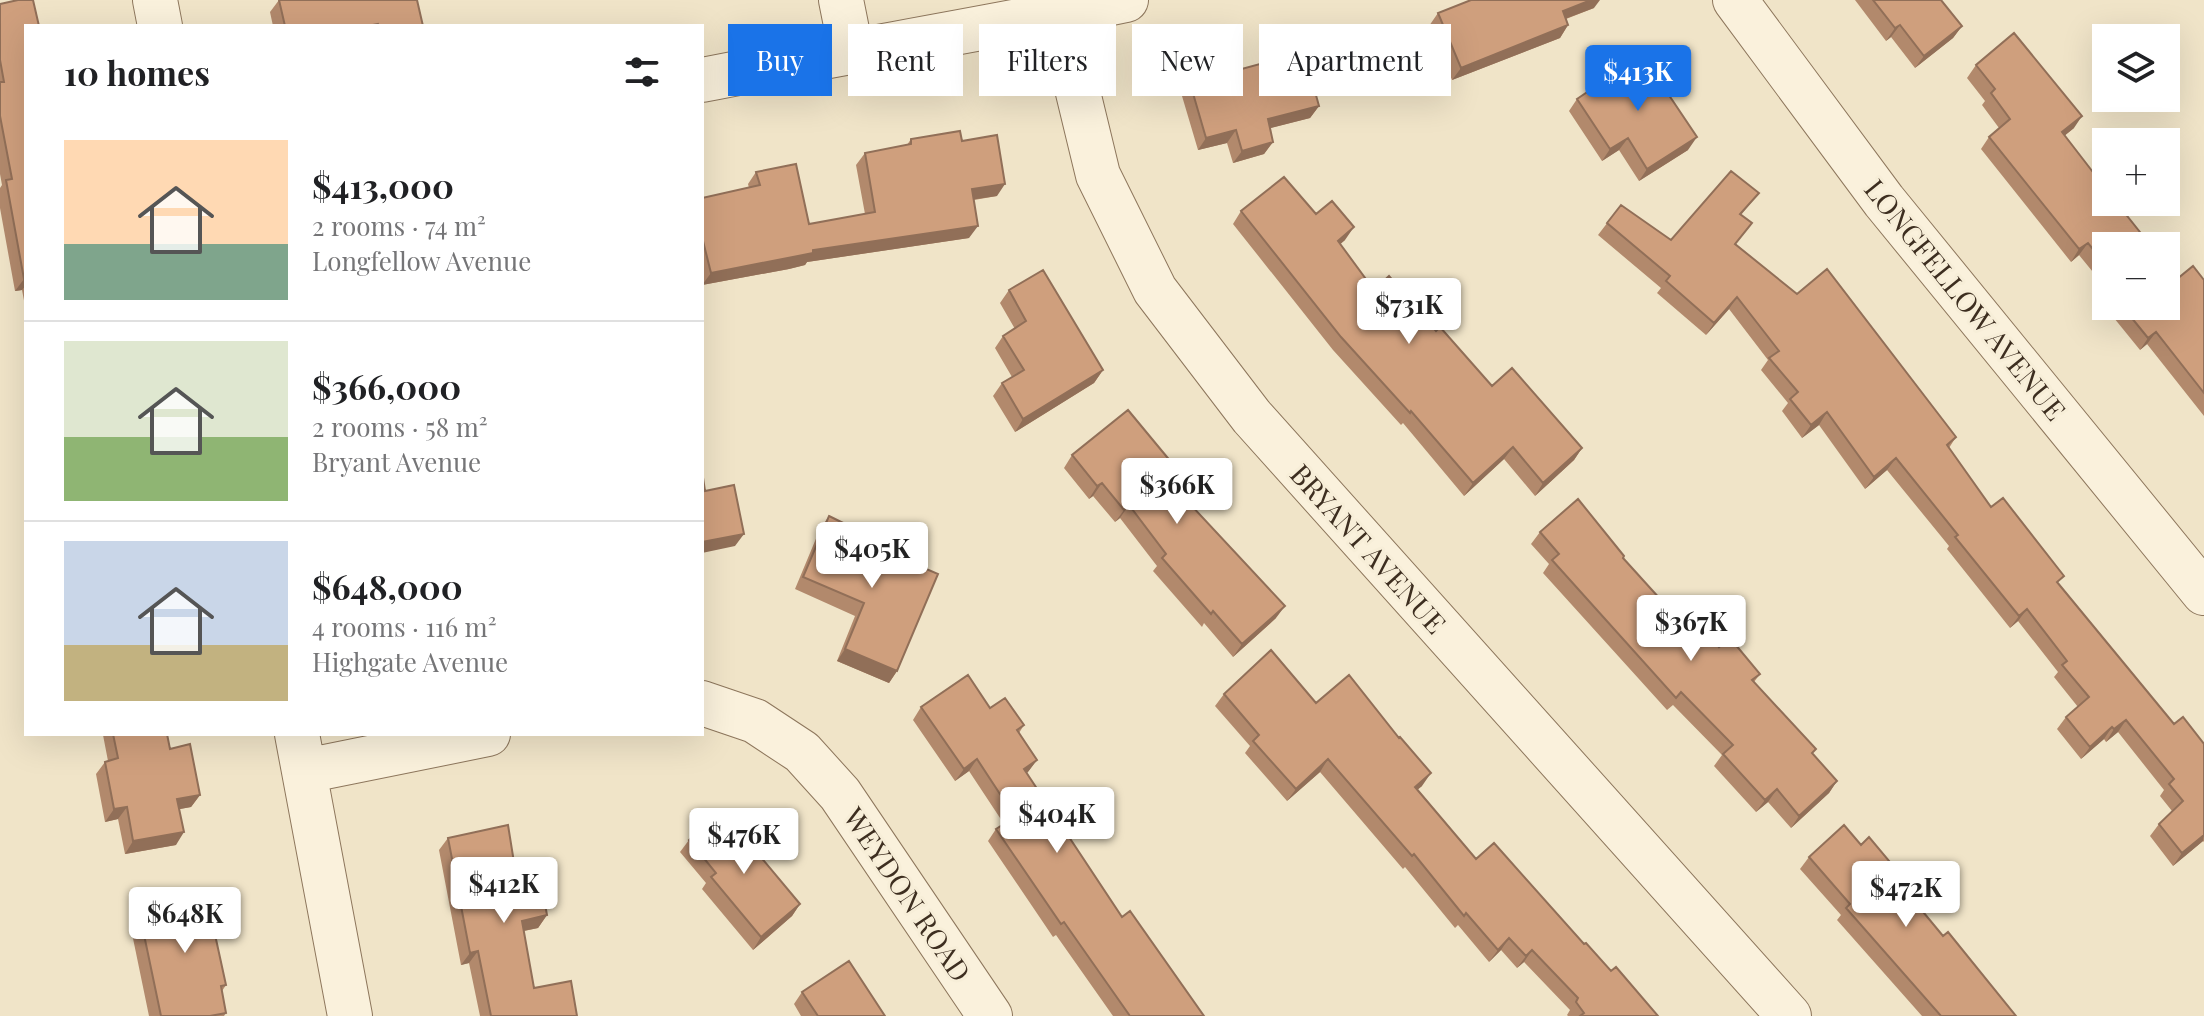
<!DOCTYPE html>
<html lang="en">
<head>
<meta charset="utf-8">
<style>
	body { margin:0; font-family:"Playfair Display",serif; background:#f6f6f6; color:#202124; height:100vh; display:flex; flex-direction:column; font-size:30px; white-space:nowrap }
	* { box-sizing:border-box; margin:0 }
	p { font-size:26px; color:#757577 }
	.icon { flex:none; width:44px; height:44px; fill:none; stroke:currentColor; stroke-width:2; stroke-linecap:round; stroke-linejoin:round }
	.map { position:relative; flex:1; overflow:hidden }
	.sheet { position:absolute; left:24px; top:24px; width:680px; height:712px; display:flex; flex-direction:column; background:#fff; border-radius:0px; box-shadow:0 8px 32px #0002 }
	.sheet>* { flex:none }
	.top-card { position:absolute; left:728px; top:24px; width:760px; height:72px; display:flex; gap:16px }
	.fabs { position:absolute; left:2092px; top:24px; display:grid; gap:16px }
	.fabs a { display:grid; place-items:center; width:88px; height:88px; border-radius:0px; background:#fff; box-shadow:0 8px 32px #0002; font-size:40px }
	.price { position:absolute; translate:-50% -68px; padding:0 18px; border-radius:8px; background:#fff; color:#222; font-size:26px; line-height:52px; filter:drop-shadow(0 2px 4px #0008) }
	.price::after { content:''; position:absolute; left:50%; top:48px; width:24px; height:18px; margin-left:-12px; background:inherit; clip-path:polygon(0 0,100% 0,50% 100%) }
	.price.selected { background:#1a73e8; color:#fff }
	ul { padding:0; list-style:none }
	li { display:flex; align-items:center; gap:24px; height:200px; padding:0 40px }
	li+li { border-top:2px solid #e0e0e0 }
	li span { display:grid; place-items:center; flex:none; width:224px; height:160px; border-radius:0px; color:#555 }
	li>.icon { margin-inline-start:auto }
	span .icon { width:96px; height:96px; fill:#fffc; stroke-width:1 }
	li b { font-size:34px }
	h2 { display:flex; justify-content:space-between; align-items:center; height:96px; padding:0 40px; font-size:34px }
	.pill { padding:0 28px; border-radius:0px; background:#fff; box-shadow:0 8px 32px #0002; font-size:28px; line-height:72px }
	.pill.selected { background:#1a73e8; color:#fff }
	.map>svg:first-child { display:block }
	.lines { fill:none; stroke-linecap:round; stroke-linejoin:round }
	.street-casing { stroke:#8d765c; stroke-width:46 }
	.street { stroke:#faf1dc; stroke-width:44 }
	.wall { fill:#b2896c }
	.shaded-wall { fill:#916f58 }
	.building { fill:#cf9f7d; stroke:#916f58; stroke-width:2 }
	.labels { text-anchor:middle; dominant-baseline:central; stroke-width:6; stroke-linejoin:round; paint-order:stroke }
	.street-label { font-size:28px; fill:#3d2e20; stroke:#f7eed8 }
</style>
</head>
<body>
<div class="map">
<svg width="2204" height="1016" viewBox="0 0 2204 1016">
	<rect width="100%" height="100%" fill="#f0e4c8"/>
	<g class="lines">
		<defs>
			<path id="street" d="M155,0L160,26
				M841,0L851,50
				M1735,0L1884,201L2204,593
				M1059,14L1098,175L1155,290L1252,417L1789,1016
				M702,80C843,52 985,29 1126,0
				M702,703L755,721L802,752L840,794L990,1016
				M297,734L350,1016
				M305,771L488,734"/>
		</defs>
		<use href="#street" class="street-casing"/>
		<use href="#street" class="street"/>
	</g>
	<path class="wall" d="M279,0L423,26H273L270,12Z
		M1855,0H1941L1962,26L1953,38L1915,68L1891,37L1886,41Z
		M0,4L26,26V311L22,290L15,291L0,208V188L2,185L0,174Z
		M1594,8L1566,19L1568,25L1560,38L1452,80L1429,26L1438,13Z
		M1976,65L2074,128L2064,136L2106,246V288L2079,255L2071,262L1981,149L1989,137L1999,128L1982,105L1985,101L1967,78Z
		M1190,83L1319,106L1310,118L1270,128L1273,142L1264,154L1233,163L1227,143L1198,150L1182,96Z
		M1577,99L1688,150L1639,181L1619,150L1602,161L1569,111Z
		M911,139L962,141L997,196L974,200L969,238L807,262L805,265L789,269L702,285V198L749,188L748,184L756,172L809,224L865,214L856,165L865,153L907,145Z
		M1759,193L1741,215L1736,244L1956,437L1949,448L1991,507L2059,584L2174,724L2204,744V842L2203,841L2173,866L2150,836L2159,824L2172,811L2160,796L2164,790L2118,732L2106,742L2104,739L2081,759L2057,729L2066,717L2078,707L2054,677L2058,672L2018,621L2010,628L1947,549L1949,546L1887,470L1865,489L1819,425L1802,438L1782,411L1788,403L1761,370L1768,360L1729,309L1706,335L1657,293L1661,288L1598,235L1621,205L1671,240Z
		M1241,211L1316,214L1345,240L1340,244L1374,290L1436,331L1492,386L1582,448L1574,460L1535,496L1504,459L1464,496L1403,423L1401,425L1333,350L1233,224Z
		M2177,279L2204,280V416L2147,344L2140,350L2114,318L2122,307L2121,306H2166Z
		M1009,290L1103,370L1094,383L1015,432L993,396L1002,383L1012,377L995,348L1003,336L1015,329L1000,303Z
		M1072,455L1186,480L1179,491L1276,618L1233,657L1204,623L1202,627L1153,571L1157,566L1120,518L1115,522L1093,496L1089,499L1064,468Z
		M829,516L878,548L897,671L889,683L837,661L855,616L795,589L820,529Z
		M1540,532L1623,558L1671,611L1719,647L1760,674L1754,682L1813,754L1837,781L1829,793L1791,828L1768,802L1756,812L1714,766L1722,755L1673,705L1667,710L1543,573L1549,564L1531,544Z
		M1224,694L1316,703L1422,786L1417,790L1476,859L1584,944L1611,971L1658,1016H1568L1567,1015L1570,1010L1524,962L1517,968L1501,950L1489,962L1458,925L1455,928L1405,867L1403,869L1320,772L1287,801L1245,753L1250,746L1215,706Z
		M921,707L990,708L1024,725L1019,733L1037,760L1026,774L1122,917L1204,1016H1113L1056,935L1053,937L988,841L996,829L1004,824L969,771L955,781L913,720Z
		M104,734H167L170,749L200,795L191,807L180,809L176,845L125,854L118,819L105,822L96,774L105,762L108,761L103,735Z
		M448,838L516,875L547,915L538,928L524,931L534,988L577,1016H480L469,963L461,965L439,850Z
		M689,840L746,845L800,904L792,916L753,950L702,889L706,883L680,852Z
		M1861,845L1895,868L1891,874L1943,936L2016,1016H1922L1837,920L1841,915L1800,869L1809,857Z
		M138,906L216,939L226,985L222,991L226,1013L224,1016H149L129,919Z
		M802,992L885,1016H801L794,1004Z"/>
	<path class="shaded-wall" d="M1591,0H1600L1594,8L1554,23L1563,11Z
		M1568,25L1560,38L1452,80L1461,68Z
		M1900,25L1891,37L1886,41L1895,28Z
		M1962,26L1953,38L1915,68L1924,56Z
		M1319,106L1310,118L1259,131L1268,119Z
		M2082,116L2074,128L2053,145L2062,132Z
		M1236,130L1227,143L1198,150L1206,138Z
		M1697,137L1688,150L1639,181L1647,169Z
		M1628,138L1619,150L1602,161L1610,149Z
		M1273,142L1264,154L1233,163L1242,151Z
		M1005,184L997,196L963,201L972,189Z
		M978,226L969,238L807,262L805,265L789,269L702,285L711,273L813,250Z
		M1354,227L1345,240L1329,254L1338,241Z
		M2088,243L2079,255L2071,262L2079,249Z
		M24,279H26V285L22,290L15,291Z
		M1737,297L1729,309L1706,335L1714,323Z
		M2156,332L2147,344L2140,350L2148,338Z
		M1103,370L1094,383L1015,432L1023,419Z
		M1827,412L1819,425L1802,438L1811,425Z
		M1513,447L1504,459L1464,496L1473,483Z
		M1582,448L1574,460L1535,496L1543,483Z
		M1896,458L1887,470L1865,489L1874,477Z
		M1102,483L1093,496L1089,499L1097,486Z
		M1129,505L1120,518L1115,522L1124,510Z
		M744,534L735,546L702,553V542Z
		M1285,606L1276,618L1233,657L1242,644Z
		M2027,609L2018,621L2010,628L2019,616Z
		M845,649L897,671L889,683L837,661Z
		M2126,720L2118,732L2106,742L2114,729Z
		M2112,727L2104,739L2081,759L2090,747Z
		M977,759L969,771L955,781L964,769Z
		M1328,759L1320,772L1287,801L1296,789Z
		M1037,760L1028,772L1015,782L1024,769Z
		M1431,773L1422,786L1406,799L1415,787Z
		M1837,781L1829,793L1791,828L1799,816Z
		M1777,789L1768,802L1756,812L1765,800Z
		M200,795L191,807L169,811L177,799Z
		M127,807L118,819L105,822L114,809Z
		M184,832L176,845L125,854L133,841Z
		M2204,835L2203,841L2173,866L2182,853Z
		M800,904L792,916L753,950L761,937Z
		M547,915L538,928L513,933L522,921Z
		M223,929L214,941V930Z
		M1509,938L1501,950L1489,962L1498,950Z
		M1532,950L1524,962L1517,968L1526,956Z
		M478,951L469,963L461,965L470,953Z"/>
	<path class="building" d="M18,0H33L39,26H26V279H24L6,180L12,179L0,116V82H4L0,60V4Z
		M279,0H417L423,26H379L378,24L368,26H285Z
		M1471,0H1591L1563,11L1568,25L1461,68L1438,13Z
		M1873,0H1941L1962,26L1924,56L1900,25L1895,28Z
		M2014,33L2082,116L2062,132L2106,189V202H2116L2151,246H2106V265L2088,243L2079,249L1989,137L2010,119L1991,93L1995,89L1976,65Z
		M1304,52L1319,106L1268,119L1273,142L1242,151L1236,130L1206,138L1190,83Z
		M1642,55L1697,137L1647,169L1628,138L1610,149L1577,99Z
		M960,131L962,141L997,135L1005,184L972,189L978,226L813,250V253L798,256L711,273L702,237V198L760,185L756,172L796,164L809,224L875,212L865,153L911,144V139Z
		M1731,171L1759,193L1740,214L1752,223L1735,244L1797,294L1827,269L1956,437L1947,445L1991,507L2003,498L2064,576L2057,582L2174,724L2183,717L2204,744V835L2182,853L2159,824L2183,801L2169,784L2174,779L2126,720L2114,729L2112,727L2090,747L2066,717L2089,697L2062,665L2067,661L2027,609L2019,616L1955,537L1958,535L1896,458L1874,477L1827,412L1811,425L1790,399L1798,392L1769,358L1779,351L1737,297L1714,323L1666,281L1670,276L1607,223L1621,205L1671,240Z
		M1284,177L1316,214L1332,201L1354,227L1338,241L1374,290L1389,276L1436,331L1440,327L1492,386L1512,368L1582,448L1543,483L1513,447L1473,483L1411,411L1410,413L1341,337L1241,211Z
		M2166,265L2177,279L2193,266L2204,280V393L2156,332L2148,338L2122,306H2166Z
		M1043,270L1103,370L1023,419L1002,383L1024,370L1003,336L1026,321L1009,290Z
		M1128,410L1186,480L1176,489L1285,606L1242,644L1213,611L1211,614L1162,558L1166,554L1129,505L1124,510L1102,483L1097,486L1072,455Z
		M702,471L705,491L734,485L744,534L702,542Z
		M1578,499L1624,556L1623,558L1671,611L1681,602L1719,647L1730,638L1760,674L1752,680L1816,749L1812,753L1837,781L1799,816L1777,789L1765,800L1723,754L1733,745L1681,692L1676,698L1552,560L1559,554L1540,532Z
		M829,516L880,541L878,548L938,574L897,671L845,649L864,603L803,577Z
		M1271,650L1316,703L1349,675L1399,738L1400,737L1431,773L1415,787L1476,859L1494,843L1584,944L1586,943L1611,971L1616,967L1658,1016H1580L1584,1013L1576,1002L1578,998L1532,950L1526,956L1509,938L1498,950L1466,913L1464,916L1414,854L1412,856L1328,759L1296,789L1253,741L1259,735L1224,694Z
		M968,675L990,708L1005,698L1024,725L1017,730L1037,760L1024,769L1122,917L1130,911L1204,1016H1130L1064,922L1061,924L996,829L1015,817L977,759L964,769L921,707Z
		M113,734H167L170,749L190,744L200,795L177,799L184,832L133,841L127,807L114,809L105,762L118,758Z
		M719,812L746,845L749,843L800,904L761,937L711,877L716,873L689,840Z
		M508,825L516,875L539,871L547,915L522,921L534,988L571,981L577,1016H491L478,951L470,953L448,838Z
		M1844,825L1861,845L1869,837L1895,868L1890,872L1943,936L1948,932L2016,1016H1941L1846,908L1850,904L1809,857Z
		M215,891L223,929L214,930L226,985L221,986L226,1013L210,1016H161L138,906Z
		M849,961L885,1016H818L802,992Z"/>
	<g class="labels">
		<g class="street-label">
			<text transform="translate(1966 299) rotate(51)">LONGFELLOW AVENUE</text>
			<text transform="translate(1369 548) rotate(48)">BRYANT AVENUE</text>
			<text transform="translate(908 894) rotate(56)">WEYDON ROAD</text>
		</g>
	</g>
</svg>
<div class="fabs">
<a><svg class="icon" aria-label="layers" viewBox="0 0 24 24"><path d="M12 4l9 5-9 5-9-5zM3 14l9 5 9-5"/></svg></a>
<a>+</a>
<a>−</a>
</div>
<b class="price selected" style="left:1638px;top:113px">$413K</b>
<b class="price" style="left:1409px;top:346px">$731K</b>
<b class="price" style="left:1177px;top:526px">$366K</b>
<b class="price" style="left:872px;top:590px">$405K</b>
<b class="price" style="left:1691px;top:663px">$367K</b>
<b class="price" style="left:1057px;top:855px">$404K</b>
<b class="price" style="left:744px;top:876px">$476K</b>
<b class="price" style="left:504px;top:925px">$412K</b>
<b class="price" style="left:1906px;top:929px">$472K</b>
<b class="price" style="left:185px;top:955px">$648K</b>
<div class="top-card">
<a class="pill selected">Buy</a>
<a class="pill">Rent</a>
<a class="pill">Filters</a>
<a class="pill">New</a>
<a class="pill">Apartment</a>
</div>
<section class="sheet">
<h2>10 homes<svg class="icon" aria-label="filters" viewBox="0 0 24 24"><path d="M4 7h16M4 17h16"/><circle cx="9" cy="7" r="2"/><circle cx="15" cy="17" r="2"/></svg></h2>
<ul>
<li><span style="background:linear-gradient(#ffd9b3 65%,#7fa58c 0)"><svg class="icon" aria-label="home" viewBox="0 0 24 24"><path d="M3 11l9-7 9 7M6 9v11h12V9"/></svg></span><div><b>$413,000</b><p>2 rooms · 74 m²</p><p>Longfellow Avenue</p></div></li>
<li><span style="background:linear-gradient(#dfe7d0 60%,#8fb573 0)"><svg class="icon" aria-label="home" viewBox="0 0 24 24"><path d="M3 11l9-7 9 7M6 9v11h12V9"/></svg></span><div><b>$366,000</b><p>2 rooms · 58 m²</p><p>Bryant Avenue</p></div></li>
<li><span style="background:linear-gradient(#c9d6e8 65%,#c2b280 0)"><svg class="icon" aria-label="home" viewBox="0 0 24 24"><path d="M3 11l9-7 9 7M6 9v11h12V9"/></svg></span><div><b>$648,000</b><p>4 rooms · 116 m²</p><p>Highgate Avenue</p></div></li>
</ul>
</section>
</div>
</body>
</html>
